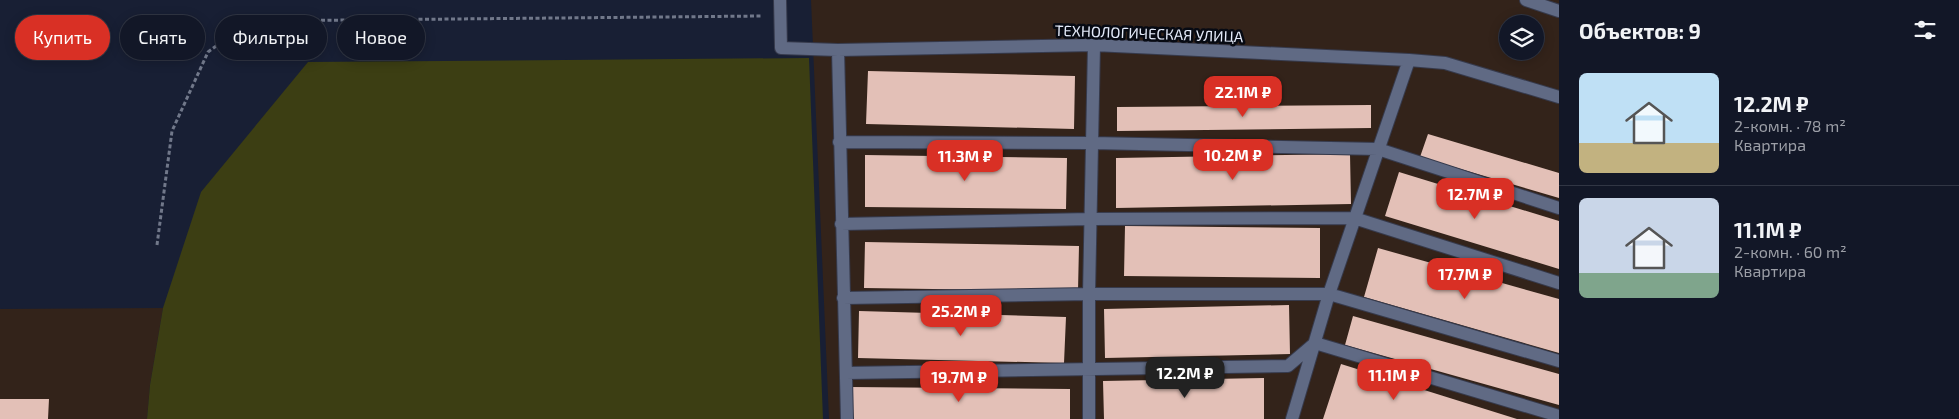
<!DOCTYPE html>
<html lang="ru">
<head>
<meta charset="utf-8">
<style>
	body { margin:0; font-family:"Exo 2",sans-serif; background:#1f2433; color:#f1f3f6; height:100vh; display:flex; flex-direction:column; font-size:19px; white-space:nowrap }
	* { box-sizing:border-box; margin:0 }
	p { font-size:16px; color:#9c9fa7 }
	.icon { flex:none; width:28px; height:28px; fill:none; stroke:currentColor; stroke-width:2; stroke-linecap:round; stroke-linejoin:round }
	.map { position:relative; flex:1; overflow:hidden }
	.drawer { display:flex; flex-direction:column; background:#121727; width:400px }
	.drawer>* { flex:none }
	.hud { position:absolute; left:15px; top:15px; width:475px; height:45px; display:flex; gap:10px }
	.buttons { position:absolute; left:1499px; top:15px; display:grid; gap:10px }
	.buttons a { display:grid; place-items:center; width:45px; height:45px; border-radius:50%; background:#121727; box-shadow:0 2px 12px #0003,0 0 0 1px #313644; font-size:25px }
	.price { position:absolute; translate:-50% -42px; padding:0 11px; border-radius:10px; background:#d93025; color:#fff; font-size:16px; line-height:32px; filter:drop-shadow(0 1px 2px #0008) }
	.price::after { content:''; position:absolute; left:50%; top:30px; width:15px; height:11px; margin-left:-8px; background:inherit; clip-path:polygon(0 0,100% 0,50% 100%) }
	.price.current { background:#222; color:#fff }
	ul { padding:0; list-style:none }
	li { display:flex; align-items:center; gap:15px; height:125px; padding:0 20px }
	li+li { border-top:1px solid #313644 }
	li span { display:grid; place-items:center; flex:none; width:140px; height:100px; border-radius:8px; color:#555 }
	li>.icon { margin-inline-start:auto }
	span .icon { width:60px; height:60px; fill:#fffc; stroke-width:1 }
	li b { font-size:21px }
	h2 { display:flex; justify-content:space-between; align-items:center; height:60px; padding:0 20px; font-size:21px }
	.pill { padding:0 18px; border-radius:22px; background:#121727; box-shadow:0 2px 12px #0003,0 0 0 1px #313644; font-size:18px; line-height:45px }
	.pill.current { background:#d93025; color:#fff }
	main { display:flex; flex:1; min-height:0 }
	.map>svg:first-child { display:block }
	.industrial { fill:#33231a; fill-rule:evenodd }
	.green { fill:#3c3e13 }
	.building { fill:#e3c0b7 }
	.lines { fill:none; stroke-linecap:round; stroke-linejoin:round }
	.minor-casing { stroke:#363a4c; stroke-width:14 }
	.path { stroke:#71788a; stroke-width:3; stroke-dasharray:4 2.5; stroke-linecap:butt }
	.minor { stroke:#606a84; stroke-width:12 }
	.labels { text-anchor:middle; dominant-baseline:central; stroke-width:5; stroke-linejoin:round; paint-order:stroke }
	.street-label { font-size:15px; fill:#e5ebfa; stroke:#070a13 }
</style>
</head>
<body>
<main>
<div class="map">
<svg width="1559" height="419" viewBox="0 0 1559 419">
	<rect width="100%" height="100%" fill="#181f34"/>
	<path class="industrial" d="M811,0H1559V419H829ZM1508,24H1535V51H1508Z
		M163,308L150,385L147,419H0V309Z"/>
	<path class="green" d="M809,58L823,419H147L150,385L163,308L201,192L308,62Z"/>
	<path class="building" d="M868,71L1075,76L1074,129L866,124Z
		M1371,105V128L1117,131V107Z
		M1428,134L1559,173V198L1420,157Z
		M1350,154L1351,204L1116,208V158Z
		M865,155L1067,158L1066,209L865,207Z
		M1399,172L1559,221V269L1385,216Z
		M1125,226L1320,228V278L1124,276Z
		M865,242L1079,246L1078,291L864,288Z
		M1378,248L1559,299V353L1364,297Z
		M1289,305L1290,354L1105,358L1104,309Z
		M859,311L1066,317L1064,363L858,358Z
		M1353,316L1559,374V405L1345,345Z
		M1341,364L1517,419H1323Z
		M1264,378V419H1104L1103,381Z
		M851,387L1070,389V419H851Z
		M0,399H49L48,419H0Z"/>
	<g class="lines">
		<defs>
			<path id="minor" d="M780,0L781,48L838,50L1094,45L1409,60L1445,63L1559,97
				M1526,0L1559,11
				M838,50L847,419
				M839,142L1092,143L1378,149L1559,208
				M841,224L1090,219L1354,218L1559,283
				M843,298L1089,294H1329L1559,361
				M846,373L1288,366L1315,343L1559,416
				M1089,419V294L1094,45
				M1292,419L1329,294L1409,60"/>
		</defs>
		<use href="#minor" class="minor-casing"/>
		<path class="path" d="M157,245L172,131L208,52L250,21L762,16"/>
		<use href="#minor" class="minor"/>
	</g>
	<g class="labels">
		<g class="street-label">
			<text transform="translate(1149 33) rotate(2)">ТЕХНОЛОГИЧЕСКАЯ УЛИЦА</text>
		</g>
	</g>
</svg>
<div class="buttons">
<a><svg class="icon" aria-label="layers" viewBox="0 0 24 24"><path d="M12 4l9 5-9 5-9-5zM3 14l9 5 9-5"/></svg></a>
</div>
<b class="price" style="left:1243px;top:118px">22.1M ₽</b>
<b class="price" style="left:1233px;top:181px">10.2M ₽</b>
<b class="price" style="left:965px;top:182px">11.3M ₽</b>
<b class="price" style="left:1475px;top:220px">12.7M ₽</b>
<b class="price" style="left:1465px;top:300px">17.7M ₽</b>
<b class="price" style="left:961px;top:337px">25.2M ₽</b>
<b class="price current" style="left:1185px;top:399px">12.2M ₽</b>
<b class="price" style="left:1394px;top:401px">11.1M ₽</b>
<b class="price" style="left:959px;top:403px">19.7M ₽</b>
<div class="hud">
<a class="pill current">Купить</a>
<a class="pill">Снять</a>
<a class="pill">Фильтры</a>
<a class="pill">Новое</a>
</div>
</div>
<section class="drawer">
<h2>Объектов: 9<svg class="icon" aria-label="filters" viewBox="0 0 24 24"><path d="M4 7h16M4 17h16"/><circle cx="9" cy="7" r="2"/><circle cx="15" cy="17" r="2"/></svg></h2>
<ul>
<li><span style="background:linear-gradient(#bfe0f5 70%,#c2b280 0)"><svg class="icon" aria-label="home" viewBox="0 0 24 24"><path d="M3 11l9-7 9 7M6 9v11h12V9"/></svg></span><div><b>12.2M ₽</b><p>2-комн. · 78 m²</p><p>Квартира</p></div></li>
<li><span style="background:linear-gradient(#c9d6e8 75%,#7fa58c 0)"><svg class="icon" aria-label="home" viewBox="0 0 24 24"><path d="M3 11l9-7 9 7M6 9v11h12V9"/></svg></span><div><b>11.1M ₽</b><p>2-комн. · 60 m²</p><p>Квартира</p></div></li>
</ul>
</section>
</main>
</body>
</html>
